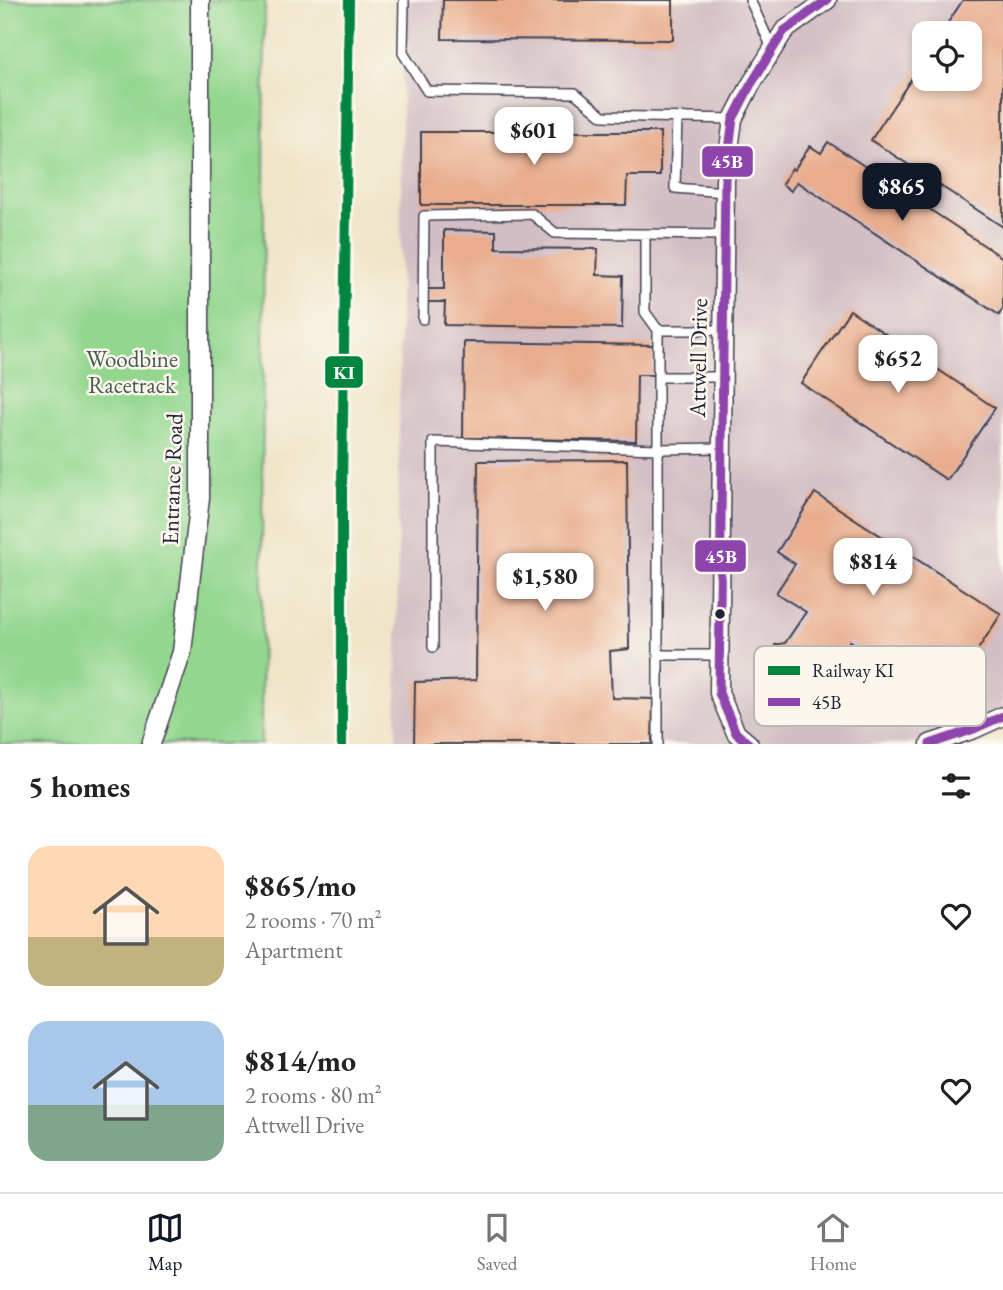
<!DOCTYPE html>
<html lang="en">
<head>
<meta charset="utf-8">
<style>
	body { margin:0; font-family:"EB Garamond",serif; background:#f2f2f2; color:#222; height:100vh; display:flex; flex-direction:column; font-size:26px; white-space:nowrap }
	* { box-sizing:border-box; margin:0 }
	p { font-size:23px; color:#767676 }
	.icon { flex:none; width:38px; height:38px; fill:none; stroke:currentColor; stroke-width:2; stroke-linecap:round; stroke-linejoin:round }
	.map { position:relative; height:744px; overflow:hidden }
	.details { display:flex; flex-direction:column; background:#fff; flex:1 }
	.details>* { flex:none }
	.controls { position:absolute; left:912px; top:21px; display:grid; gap:14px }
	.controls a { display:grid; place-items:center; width:70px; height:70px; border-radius:14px; background:#fff; box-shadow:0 4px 10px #0003; font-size:35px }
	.price { position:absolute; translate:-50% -60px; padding:0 16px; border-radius:14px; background:#fff; color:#222; font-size:23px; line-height:46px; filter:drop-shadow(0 2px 4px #0008) }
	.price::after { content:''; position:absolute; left:50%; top:42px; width:21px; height:16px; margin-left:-10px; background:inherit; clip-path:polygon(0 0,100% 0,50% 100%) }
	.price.active { background:#111827; color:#fff }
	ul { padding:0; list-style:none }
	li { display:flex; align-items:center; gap:21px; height:175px; padding:0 28px }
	li span { display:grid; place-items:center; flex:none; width:196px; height:140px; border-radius:21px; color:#555 }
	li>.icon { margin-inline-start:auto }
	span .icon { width:84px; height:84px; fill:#fffc; stroke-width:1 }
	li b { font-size:30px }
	h2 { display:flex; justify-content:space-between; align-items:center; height:84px; padding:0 28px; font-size:30px }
	.tabs { display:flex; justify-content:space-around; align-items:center; height:98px; border-top:2px solid #e0e0e0; background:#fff; font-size:19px; color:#767676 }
	.tabs a { display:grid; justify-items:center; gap:4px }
	.tabs .active { color:#111827 }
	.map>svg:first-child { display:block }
	.industrial { fill:#d2bec4; fill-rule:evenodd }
	.green { fill:#93d78f; stroke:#5a7c65; stroke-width:2 }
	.building { fill:#e9ad8e }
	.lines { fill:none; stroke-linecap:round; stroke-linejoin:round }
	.service-casing { stroke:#413f50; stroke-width:12 }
	.minor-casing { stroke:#413f50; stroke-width:21 }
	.service { stroke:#fff; stroke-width:9 }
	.minor { stroke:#fff; stroke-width:18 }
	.bus-1-casing { stroke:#fbf7ec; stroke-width:14 }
	.bus-1 { stroke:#8e44ad; stroke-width:9 }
	.rail-1-casing { stroke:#fbf7ec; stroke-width:16 }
	.rail-1 { stroke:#00853f; stroke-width:10 }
	.bus-dot { fill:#22223b; stroke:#fbf7ec; stroke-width:2.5 }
	.labels { text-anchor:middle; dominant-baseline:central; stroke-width:5; stroke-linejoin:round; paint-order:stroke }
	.street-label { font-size:23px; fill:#22223b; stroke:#fbf7ec }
	.park-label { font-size:23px; fill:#445854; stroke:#fbf7ec }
	.key { fill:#fbf7ec; stroke:#bab7b7; stroke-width:2 }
	.key-label { font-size:19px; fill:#22223b }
	.line-badge { stroke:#fbf7ec; stroke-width:2.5 }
	.badge-label { font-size:19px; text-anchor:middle; font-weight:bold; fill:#fff }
</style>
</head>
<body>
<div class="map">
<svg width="1003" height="744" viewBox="0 0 1003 744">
	<rect width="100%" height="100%" fill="#fbf7ec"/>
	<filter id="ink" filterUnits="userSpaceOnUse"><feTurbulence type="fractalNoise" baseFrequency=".0143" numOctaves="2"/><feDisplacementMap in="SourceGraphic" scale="14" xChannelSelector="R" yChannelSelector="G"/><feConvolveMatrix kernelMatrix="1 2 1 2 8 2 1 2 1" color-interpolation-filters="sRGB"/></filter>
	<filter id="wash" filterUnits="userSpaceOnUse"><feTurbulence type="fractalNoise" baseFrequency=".00686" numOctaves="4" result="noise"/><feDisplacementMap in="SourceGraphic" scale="28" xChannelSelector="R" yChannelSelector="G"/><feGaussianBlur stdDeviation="1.57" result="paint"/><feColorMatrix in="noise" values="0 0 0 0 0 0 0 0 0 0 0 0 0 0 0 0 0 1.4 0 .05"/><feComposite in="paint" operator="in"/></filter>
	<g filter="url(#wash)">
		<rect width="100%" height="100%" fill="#efe5c8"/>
		<path class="industrial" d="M403,0H1003V728L982,744H396ZM924,33H970V79H924Z"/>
		<path class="green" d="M0,0H265L261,744H0Z"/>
		<g id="blocks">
			<path class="building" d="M443,0H673V40L442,39Z
				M963,0H1003V227L871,140L923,61L917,57L924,47V79H970V33H941Z
				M421,132H660V176H627L626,205H421Z
				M828,142L1003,258V308L999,315L797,182L791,191L782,184L792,168L794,170L810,146L821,153Z
				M444,230L496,231V248L598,249L597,275L623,276L622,328L444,325L445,302H428V289H444Z
				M850,310L995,408L947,480L801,383Z
				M464,342L653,345V375H637L636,441L463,438Z
				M627,460L629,649L610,651L612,698L653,699L652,744H414L415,682L476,680L478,461Z
				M815,493L1001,614L962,674L925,649L906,678L850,641L826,677L787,652L778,654L775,645L785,643L806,612L776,593L795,564L777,552Z"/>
		</g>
	</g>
	<g filter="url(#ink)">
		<use href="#blocks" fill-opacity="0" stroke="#413f50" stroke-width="2"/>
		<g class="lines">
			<defs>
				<path id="service" d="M404,0L403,53L427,91L575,93L603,116L733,119
					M750,0L772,48
					M677,118L675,188L725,192
					M645,234V312L658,330V744
					M423,319L424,216L532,214L555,233L724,235
					M658,330H723
					M659,377H722
					M433,647V442L658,449L722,448
					M658,655H719"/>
				<path id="minor" d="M151,744L182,652L200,498V0
					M749,744L736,733L719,693L725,180L733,119L750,86L784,31L827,0
					M930,744L974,729L1003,716"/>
			</defs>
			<use href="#service" class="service-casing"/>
			<use href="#minor" class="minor-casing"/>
			<use href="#service" class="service"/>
			<use href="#minor" class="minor"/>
			<defs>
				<path id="bus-1" d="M749,744L736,733L719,693L725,180L733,119L750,86L784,31L827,0
					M930,744L974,729L1003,716"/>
			</defs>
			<use href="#bus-1" class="bus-1-casing"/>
			<use href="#bus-1" class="bus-1"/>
			<defs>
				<path id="rail-1" d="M342,744V485L349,0"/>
			</defs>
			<use href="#rail-1" class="rail-1-casing"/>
			<use href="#rail-1" class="rail-1"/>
		</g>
	</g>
	<circle class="bus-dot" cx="720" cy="614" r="6"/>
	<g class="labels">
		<g class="street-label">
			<text transform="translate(698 358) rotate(-89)">Attwell Drive</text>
			<text transform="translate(172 479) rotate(-88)">Entrance Road</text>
		</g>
		<g class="park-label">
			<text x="132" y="359">Woodbine<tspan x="132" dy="26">Racetrack</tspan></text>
		</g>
	</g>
	<rect x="754" y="646" width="232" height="80" rx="10" class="key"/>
	<rect x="768" y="666" width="32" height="9" fill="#00853f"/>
	<rect x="768" y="698" width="32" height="8" fill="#8e44ad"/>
	<g class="key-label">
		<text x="812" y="677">Railway KI</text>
		<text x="812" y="709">45B</text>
	</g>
	<g class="line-badge">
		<rect x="701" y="145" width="53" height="33" rx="7" fill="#8e44ad"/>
		<rect x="324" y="355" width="40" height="34" rx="7" fill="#00853f"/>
		<rect x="694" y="539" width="53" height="34" rx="7" fill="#8e44ad"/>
	</g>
	<g class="badge-label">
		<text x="727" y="168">45B</text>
		<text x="344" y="379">KI</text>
		<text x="721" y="563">45B</text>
	</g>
</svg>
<div class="controls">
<a><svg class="icon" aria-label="locate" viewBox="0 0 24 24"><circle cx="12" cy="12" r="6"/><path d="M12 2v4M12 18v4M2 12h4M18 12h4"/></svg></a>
</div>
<b class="price" style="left:534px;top:167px">$601</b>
<b class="price active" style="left:902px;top:223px">$865</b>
<b class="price" style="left:898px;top:395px">$652</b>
<b class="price" style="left:873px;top:598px">$814</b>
<b class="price" style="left:545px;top:613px">$1,580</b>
</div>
<section class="details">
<h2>5 homes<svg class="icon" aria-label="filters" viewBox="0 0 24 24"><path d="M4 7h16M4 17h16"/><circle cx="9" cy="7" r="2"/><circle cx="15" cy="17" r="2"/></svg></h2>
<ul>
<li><span style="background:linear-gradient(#ffd9b3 65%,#c2b280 0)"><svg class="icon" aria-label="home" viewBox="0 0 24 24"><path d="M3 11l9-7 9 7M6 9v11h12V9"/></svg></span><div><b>$865/mo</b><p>2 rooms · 70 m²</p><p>Apartment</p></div><svg class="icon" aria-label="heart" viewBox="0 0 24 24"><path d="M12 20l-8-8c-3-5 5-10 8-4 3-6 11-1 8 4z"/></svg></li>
<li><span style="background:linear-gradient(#a9c7e8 60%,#7fa58c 0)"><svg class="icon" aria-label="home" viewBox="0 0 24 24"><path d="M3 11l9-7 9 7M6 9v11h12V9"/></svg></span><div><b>$814/mo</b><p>2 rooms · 80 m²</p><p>Attwell Drive</p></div><svg class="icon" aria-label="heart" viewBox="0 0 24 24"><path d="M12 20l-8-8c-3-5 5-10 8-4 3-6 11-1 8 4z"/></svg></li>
</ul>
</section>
<nav class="tabs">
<a class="active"><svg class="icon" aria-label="map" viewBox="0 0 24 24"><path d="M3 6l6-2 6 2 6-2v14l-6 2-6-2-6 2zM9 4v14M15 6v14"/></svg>Map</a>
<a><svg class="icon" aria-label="saved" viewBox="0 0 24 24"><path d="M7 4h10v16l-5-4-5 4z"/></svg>Saved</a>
<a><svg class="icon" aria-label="home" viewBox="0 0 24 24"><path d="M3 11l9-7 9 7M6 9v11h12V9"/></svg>Home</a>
</nav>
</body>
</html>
